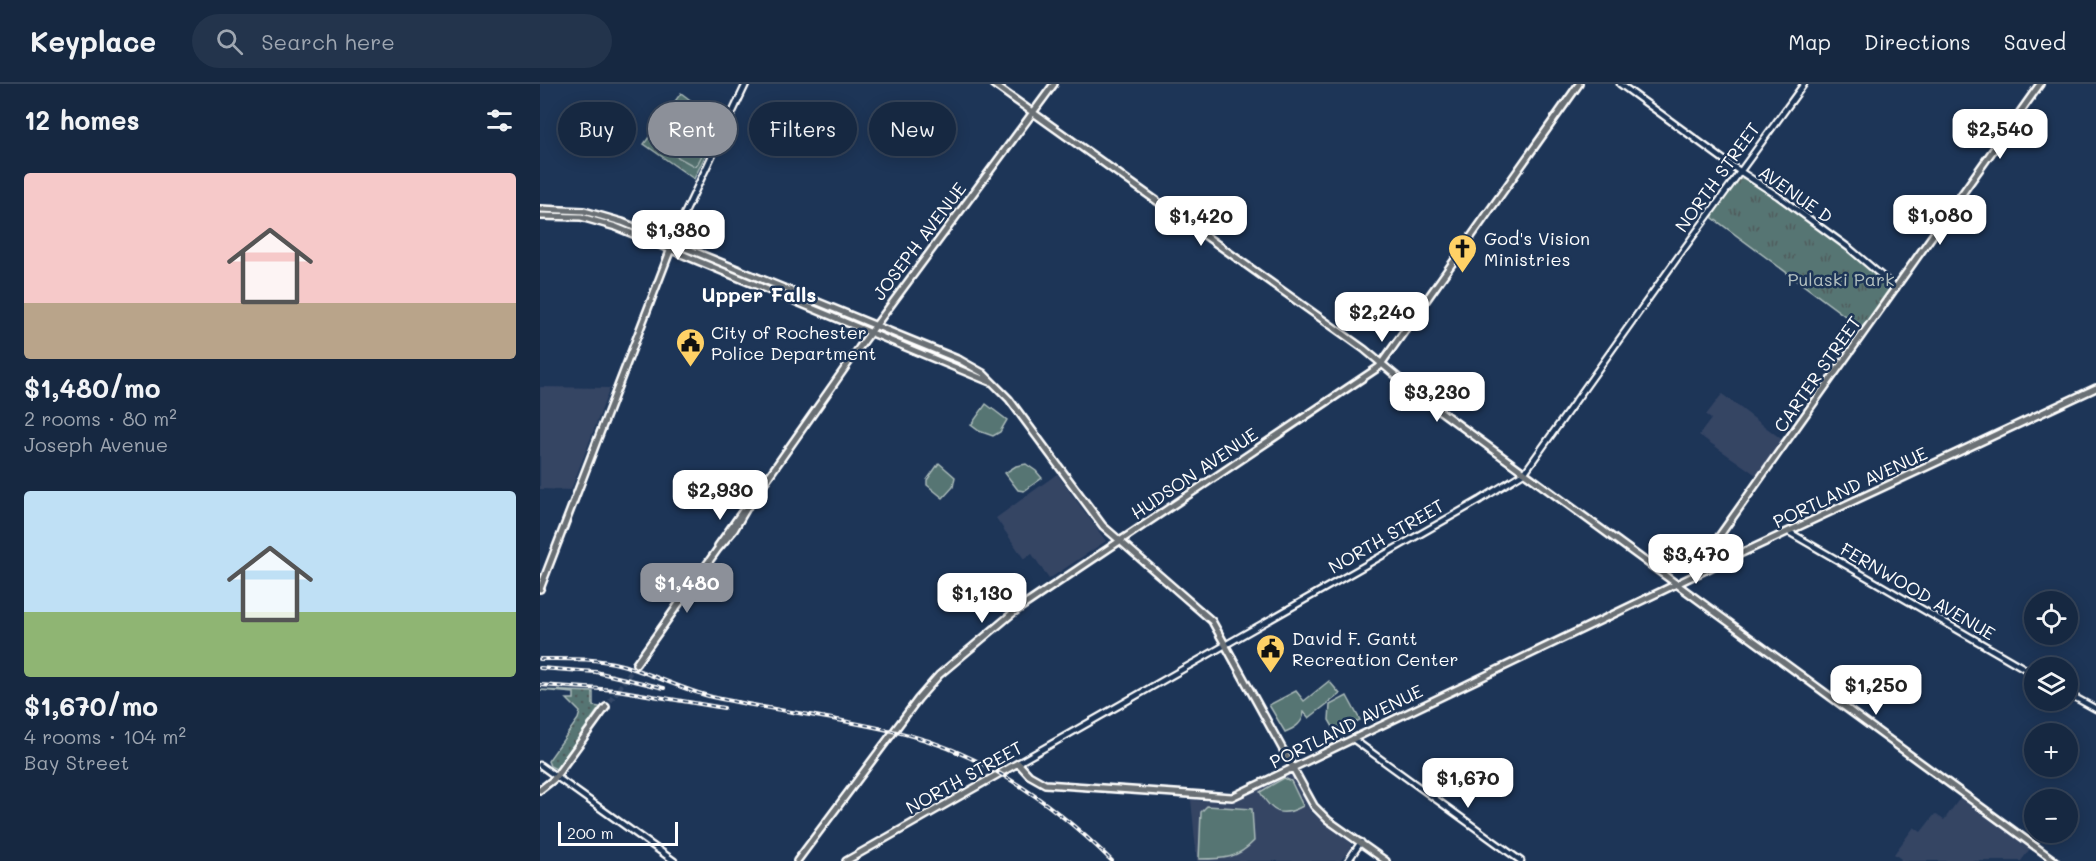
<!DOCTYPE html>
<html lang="en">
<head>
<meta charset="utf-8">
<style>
	body { margin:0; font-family:Mali,sans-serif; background:#23344c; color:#f1f3f6; height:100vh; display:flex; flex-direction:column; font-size:22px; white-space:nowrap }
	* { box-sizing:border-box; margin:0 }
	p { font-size:20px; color:#9ea6b1 }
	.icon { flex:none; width:33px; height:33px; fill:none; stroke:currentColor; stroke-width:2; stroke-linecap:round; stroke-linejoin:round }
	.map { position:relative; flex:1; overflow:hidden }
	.details { display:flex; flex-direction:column; background:#162841; width:540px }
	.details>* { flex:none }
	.hud { position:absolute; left:18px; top:18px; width:570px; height:54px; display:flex; gap:12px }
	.controls { position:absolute; left:1484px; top:507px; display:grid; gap:12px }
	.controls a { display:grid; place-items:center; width:54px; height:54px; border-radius:50%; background:#162841; box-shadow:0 3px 15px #0003,0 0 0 2px #35445a; font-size:30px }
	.scale { position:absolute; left:18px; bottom:15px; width:120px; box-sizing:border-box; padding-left:6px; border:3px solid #fff; border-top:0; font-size:16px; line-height:21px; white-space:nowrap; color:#fff; -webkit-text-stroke:4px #1d3557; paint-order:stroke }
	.price { position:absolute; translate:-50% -51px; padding:0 14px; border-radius:12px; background:#fff; color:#222; font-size:20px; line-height:39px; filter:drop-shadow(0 2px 3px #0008) }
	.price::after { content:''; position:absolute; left:50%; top:36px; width:18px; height:14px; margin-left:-9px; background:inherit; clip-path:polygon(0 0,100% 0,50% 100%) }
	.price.active { background:#8c9099; color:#fff }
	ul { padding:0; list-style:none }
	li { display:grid; align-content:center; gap:12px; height:318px; padding:0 24px }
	li span { display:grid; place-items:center; height:186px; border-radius:6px; color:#555 }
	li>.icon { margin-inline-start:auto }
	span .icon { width:108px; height:108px; fill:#fffc; stroke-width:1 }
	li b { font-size:26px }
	h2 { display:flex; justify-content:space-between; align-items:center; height:72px; padding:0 24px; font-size:26px }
	.tag { padding:0 21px; border-radius:27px; background:#162841; box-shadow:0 3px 15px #0003,0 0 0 2px #35445a; font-size:21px; line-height:54px }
	.tag.active { background:#8c9099; color:#fff }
	header { display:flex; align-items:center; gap:36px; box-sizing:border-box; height:84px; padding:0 30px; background:#162841; border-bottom:2px solid #35445a }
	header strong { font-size:28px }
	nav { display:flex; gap:33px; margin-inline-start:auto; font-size:21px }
	.search { width:420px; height:54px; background:#23344c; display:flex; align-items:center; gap:15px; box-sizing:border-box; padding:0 21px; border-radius:33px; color:#9ea6b1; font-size:22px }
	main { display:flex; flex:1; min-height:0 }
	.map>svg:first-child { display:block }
	.built { fill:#344464 }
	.grass { fill:url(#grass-dots); stroke:#aabab9; stroke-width:1.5 }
	.park { fill:url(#park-tufts); stroke:#aabab9; stroke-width:1.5 }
	.pitch { fill:#567473; stroke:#aabab9; stroke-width:1.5 }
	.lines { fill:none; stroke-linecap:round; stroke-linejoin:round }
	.major-tunnel { stroke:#344968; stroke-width:5; stroke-dasharray:5 2.5; stroke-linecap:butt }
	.minor-casing { stroke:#fff; stroke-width:9 }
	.major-casing { stroke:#fff; stroke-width:10 }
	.minor { stroke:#1d3557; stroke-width:4.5 }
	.major { stroke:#6a7074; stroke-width:5 }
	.rail-casing { stroke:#fff; stroke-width:4 }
	.rail { stroke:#1d3557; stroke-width:1.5; stroke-dasharray:4.5; stroke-linecap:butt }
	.labels { text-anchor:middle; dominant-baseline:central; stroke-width:5; stroke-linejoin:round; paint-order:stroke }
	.street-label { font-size:18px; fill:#fff; stroke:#1d3557 }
	.poi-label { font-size:18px; fill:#fff; stroke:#1d3557; text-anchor:start }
	.park-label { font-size:18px; fill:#b3c0c0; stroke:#1d3557 }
	.neighbourhood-label { font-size:20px; font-weight:bold; fill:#fff; stroke:#1d3557 }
</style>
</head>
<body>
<header>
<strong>Keyplace</strong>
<div class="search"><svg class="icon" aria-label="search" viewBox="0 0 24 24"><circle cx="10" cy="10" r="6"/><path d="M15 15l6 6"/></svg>Search here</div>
<nav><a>Map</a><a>Directions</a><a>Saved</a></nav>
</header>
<main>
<section class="details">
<h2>12 homes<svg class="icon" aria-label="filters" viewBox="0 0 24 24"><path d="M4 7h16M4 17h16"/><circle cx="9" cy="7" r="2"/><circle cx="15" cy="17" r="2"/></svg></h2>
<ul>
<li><span style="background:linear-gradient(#f6c9c9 70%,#b9a48a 0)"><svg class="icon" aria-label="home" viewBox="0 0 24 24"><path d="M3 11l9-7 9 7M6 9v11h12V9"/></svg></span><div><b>$1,480/mo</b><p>2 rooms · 80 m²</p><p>Joseph Avenue</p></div></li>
<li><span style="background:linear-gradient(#bfe0f5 65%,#8fb573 0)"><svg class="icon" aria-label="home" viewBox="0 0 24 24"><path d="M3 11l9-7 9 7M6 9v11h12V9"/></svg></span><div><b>$1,670/mo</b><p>4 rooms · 104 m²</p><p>Bay Street</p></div></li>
</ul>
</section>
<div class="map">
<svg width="1556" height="777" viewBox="0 0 1556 777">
	<defs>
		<pattern id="grass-dots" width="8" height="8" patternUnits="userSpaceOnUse" patternTransform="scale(1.5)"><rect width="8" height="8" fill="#567473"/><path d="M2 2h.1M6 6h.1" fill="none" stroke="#505c5c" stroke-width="1.8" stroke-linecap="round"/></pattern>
		<pattern id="park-tufts" width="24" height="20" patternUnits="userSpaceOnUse" patternTransform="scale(1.5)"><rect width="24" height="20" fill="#567473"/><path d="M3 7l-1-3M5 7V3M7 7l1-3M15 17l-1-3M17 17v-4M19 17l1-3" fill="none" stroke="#505c5c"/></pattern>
	</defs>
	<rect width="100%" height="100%" fill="#1d3557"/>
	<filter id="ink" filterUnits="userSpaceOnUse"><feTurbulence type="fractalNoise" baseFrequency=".0167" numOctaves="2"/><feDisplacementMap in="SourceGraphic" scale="12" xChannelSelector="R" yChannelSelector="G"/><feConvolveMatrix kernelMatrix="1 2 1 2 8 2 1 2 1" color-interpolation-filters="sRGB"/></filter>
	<g filter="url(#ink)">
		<path class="built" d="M0,303L70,304L31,406L0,405Z
			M1182,310L1244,357L1219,393L1159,351L1171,335L1166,331Z
			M517,390L566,457L509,495L492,470L484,475L456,434Z
			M748,691L752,692L771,728L811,759V764L803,774L800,777H657L651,716L690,718Z
			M1420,714L1490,765L1481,777H1360L1361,775L1354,770L1374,743L1381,748L1395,730L1404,736Z"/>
		<path class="grass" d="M0,606L53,608V622L60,623L16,685L10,682L8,677L38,635L40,628L27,615H34V609Z"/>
		<path class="park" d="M141,9L181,39L154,95L104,60Z
			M1203,94L1237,114L1321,176L1350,204L1324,244L1320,243L1173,134V129L1198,96Z"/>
		<path class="pitch" d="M147,54L157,56L166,63L157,81L154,82L134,71L141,59Z
			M446,320L467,336L460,348L453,352L439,347L431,341Z
			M399,379L415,393L413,403L403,414L387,401V396Z
			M486,380L496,387L502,394L484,407L478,406L465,389L476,382Z
			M789,597L800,610L769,634L764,628C763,639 755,644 745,648L729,621L756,607L764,617Z
			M807,612L820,636L796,648L789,636L790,621Z
			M744,694L751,697L763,722C741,734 732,729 720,708Z
			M667,722L712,725L714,757C697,775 684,775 659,775L661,728Z"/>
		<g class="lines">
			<path class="major-tunnel" d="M66,623L96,580"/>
			<defs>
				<path id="minor" d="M1080,0L1195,84L1238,112L1309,164L1356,204
					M133,158L142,135L206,0
					M1249,448L1494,590
					M1527,609L1556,625
					M813,655L981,777
					M478,679L940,416L985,388L1138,173L1264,0
					M0,681L134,777
					M808,777L821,758"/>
				<path id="major" d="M453,0L824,265L885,316L1515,777
					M0,125L44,127L82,138L420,276L443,289L469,315L563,442L672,537L774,722L788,736L846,777
					M0,132L41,133L76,143L450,298
					M178,462L202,428
					M1174,482L1170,470L1173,461L1500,0
					M0,505L132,162
					M96,580L177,466L194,446L208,422L319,264L514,0
					M0,706L14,695L66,623
					M257,777L378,615L399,591L474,528L839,283L1039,0
					M306,777L478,679L489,691L505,700L692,713L1174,482L1556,304"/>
			</defs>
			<use href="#minor" class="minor-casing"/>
			<use href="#major" class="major-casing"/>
			<use href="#minor" class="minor"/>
			<use href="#major" class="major"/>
			<defs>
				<path id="rail" d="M0,575C27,575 55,574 82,581C112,590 141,605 172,613C236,627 301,634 365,650C444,670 514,720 572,777
					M0,584L56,588L124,604
					M0,601L77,606L184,624"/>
			</defs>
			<use href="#rail" class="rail-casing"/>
			<use href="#rail" class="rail"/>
		</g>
	</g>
	<defs>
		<symbol id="church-pin" viewBox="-11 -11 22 30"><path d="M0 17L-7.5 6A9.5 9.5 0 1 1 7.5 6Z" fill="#ffd166" stroke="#1d3557"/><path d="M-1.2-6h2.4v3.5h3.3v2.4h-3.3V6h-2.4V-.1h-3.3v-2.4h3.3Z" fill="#111"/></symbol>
		<symbol id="civic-pin" viewBox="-11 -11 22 30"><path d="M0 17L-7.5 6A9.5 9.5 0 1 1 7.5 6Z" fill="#ffd166" stroke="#1d3557"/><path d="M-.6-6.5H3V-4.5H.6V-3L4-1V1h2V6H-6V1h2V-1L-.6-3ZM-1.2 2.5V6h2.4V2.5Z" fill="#111"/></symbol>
	</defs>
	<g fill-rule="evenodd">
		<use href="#church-pin" x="906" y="148" width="33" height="45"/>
		<use href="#civic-pin" x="134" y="242" width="33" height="45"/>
		<use href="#civic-pin" x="714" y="548" width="33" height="45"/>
	</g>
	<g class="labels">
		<g class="street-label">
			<text transform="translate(1177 93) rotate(-54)">NORTH STREET</text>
			<text transform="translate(1256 110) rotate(35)">AVENUE D</text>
			<text transform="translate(379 157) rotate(-53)">JOSEPH AVENUE</text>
			<text transform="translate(1277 290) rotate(-55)">CARTER STREET</text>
			<text transform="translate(654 389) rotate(-34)">HUDSON AVENUE</text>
			<text transform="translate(1310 403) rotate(-25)">PORTLAND AVENUE</text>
			<text transform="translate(846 452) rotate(-30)">NORTH STREET</text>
			<text transform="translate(1378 507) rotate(30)">FERNWOOD AVENUE</text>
			<text transform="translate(806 642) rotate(-26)">PORTLAND AVENUE</text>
			<text transform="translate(424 693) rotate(-29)">NORTH STREET</text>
		</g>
		<g class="poi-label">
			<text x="944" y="154">God's Vision<tspan x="944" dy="21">Ministries</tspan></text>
			<text x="171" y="248">City of Rochester<tspan x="171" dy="21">Police Department</tspan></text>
			<text x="752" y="554">David F. Gantt<tspan x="752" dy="21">Recreation Center</tspan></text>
		</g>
		<g class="park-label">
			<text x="1301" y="195">Pulaski Park</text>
		</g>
		<g class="neighbourhood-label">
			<text x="219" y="210">Upper Falls</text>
		</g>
	</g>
</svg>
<div class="controls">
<a><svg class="icon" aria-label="locate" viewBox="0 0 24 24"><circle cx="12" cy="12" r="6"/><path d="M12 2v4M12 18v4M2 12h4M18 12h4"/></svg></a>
<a><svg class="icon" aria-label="layers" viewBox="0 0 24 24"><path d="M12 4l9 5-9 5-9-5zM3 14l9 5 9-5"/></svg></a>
<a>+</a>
<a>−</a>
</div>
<div class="scale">200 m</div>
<b class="price" style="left:1460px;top:76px">$2,540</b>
<b class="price" style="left:1400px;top:162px">$1,080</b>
<b class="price" style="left:661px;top:163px">$1,420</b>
<b class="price" style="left:138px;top:177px">$1,380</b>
<b class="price" style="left:842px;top:259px">$2,240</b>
<b class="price" style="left:897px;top:339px">$3,230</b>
<b class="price" style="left:180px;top:437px">$2,930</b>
<b class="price" style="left:1156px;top:501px">$3,470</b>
<b class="price active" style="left:147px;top:530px">$1,480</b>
<b class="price" style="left:442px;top:540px">$1,130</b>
<b class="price" style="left:1336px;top:632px">$1,250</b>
<b class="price" style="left:928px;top:725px">$1,670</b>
<div class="hud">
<a class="tag">Buy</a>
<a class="tag active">Rent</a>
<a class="tag">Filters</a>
<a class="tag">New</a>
</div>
</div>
</main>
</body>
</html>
